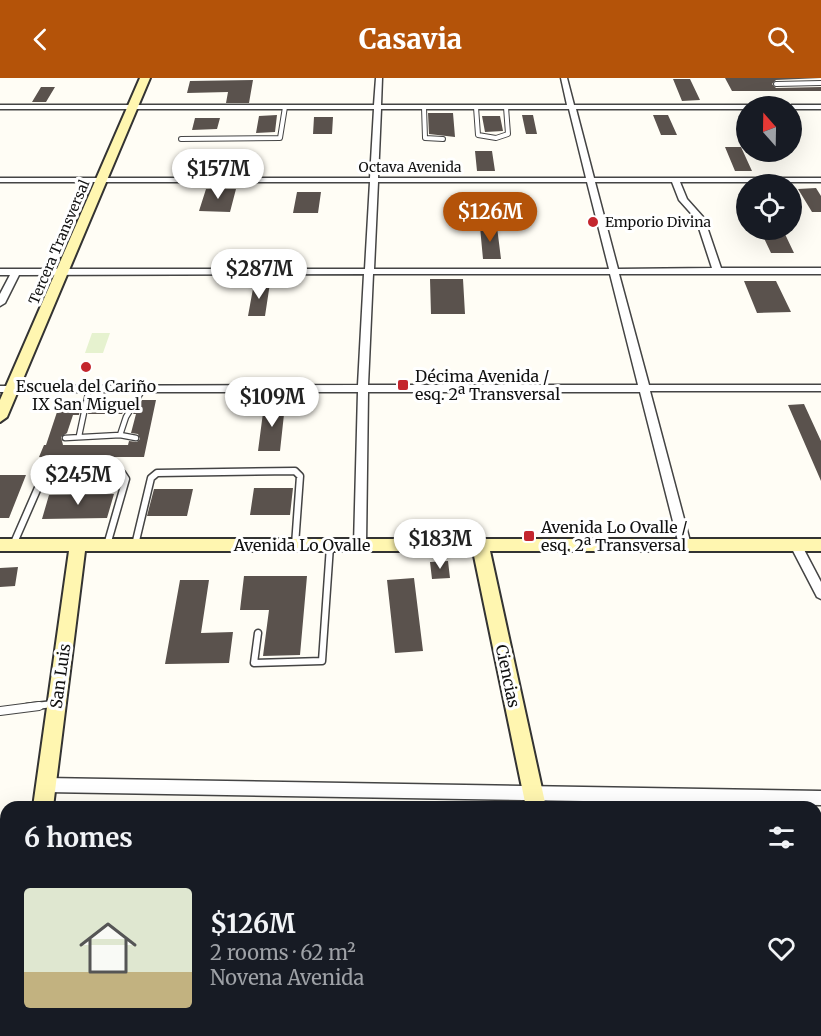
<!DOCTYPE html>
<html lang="en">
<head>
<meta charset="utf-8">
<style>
	body { margin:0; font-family:Merriweather,serif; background:#20242c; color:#f1f3f6; height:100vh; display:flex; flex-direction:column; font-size:22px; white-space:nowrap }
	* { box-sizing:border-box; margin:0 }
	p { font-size:20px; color:#9ea1a6 }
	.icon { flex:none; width:33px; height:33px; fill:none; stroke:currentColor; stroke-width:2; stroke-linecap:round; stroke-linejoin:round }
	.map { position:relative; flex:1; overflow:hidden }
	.sheet { position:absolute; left:0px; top:723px; width:822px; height:236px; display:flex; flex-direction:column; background:#171b24; border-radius:18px 18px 0 0; box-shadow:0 6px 24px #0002 }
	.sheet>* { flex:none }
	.needle { width:39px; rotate:340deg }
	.fabs { position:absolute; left:736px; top:18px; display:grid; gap:12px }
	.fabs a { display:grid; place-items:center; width:66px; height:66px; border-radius:50%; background:#171b24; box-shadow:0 6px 24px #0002; font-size:30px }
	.price { position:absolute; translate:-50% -51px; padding:0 14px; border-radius:21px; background:#fff; color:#222; font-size:20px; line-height:39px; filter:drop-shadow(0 2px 3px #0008) }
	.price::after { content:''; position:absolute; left:50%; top:36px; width:18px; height:14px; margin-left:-9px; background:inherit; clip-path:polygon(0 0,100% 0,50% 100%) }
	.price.current { background:#b45309; color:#fff }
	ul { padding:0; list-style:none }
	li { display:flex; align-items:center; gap:18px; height:150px; padding:0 24px }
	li+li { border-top:2px solid #363941 }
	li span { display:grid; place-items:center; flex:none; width:168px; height:120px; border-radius:6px; color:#555 }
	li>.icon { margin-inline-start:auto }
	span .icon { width:72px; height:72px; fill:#fffc; stroke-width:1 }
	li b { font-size:26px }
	h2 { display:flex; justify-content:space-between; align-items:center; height:72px; padding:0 24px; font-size:26px }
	header { display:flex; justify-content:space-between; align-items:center; height:78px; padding:0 24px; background:#b45309; color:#fff; font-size:27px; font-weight:800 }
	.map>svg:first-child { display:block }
	.pitch { fill:#e6f2cf }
	.building { fill:#5a524d }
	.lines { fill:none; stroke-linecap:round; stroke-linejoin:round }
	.lane-far3-casing { stroke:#444; stroke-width:6 }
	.lane-far2-casing { stroke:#444; stroke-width:7 }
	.lane-far1-casing { stroke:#444; stroke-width:9 }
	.lane-casing { stroke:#444; stroke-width:10 }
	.street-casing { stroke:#444; stroke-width:3 }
	.secondary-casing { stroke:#333; stroke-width:4 }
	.lane-far3 { stroke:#fff; stroke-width:4 }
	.lane-far2 { stroke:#fff; stroke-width:4.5 }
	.lane-far1 { stroke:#fff; stroke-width:6 }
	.lane { stroke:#fff; stroke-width:8 }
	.street { fill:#fff; fill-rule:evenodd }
	.secondary { fill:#fff6b0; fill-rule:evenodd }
	.poi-dot { fill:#c4262e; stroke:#fff; stroke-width:2 }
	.labels { text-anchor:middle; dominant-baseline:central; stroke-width:6; stroke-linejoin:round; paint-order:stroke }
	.far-street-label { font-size:14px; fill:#111; stroke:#fff }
	.far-poi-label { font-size:14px; fill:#111; stroke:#fff; text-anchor:start }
	.poi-label { font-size:16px; fill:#111; stroke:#fff; text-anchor:start }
	.street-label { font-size:16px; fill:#111; stroke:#fff }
</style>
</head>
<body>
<header><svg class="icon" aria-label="back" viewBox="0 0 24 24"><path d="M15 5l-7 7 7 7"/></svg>Casavia<svg class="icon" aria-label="search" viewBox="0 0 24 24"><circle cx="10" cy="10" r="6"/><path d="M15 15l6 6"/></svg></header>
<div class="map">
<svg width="821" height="958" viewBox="0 0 821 958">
	<rect width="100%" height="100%" fill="#fffdf5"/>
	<path class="pitch" d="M92,255H110L103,275H85Z"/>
	<path class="building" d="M725,0H821L776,2L772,6L776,10L821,9V13H732Z
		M673,1H690L700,22L682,23Z
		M253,2L249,25H226L228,14L187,15L190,3Z
		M41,9H55L46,24H32Z
		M428,35H453L455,59L429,56Z
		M277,37L275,54L256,55L259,38Z
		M522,37H533L537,56H526Z
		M653,37H668L677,57H661Z
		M482,38H500L503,53L485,54Z
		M314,39H333L332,56H313Z
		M195,40H220L217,51L192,52Z
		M725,69H741L752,93H735Z
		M475,73H492L495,93H477Z
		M816,110L821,118V134H812L798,111Z
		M206,111H236L230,134L199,133Z
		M297,114H321L318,135H293Z
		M480,149H497L501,181H483Z
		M761,154H784L794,175H771Z
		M430,201H463L465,236H431Z
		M744,203H776L791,234L757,235Z
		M254,205H270L265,238H248Z
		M142,322H156L144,379H39L44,367H46L60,325H81L79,337H73L67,355L61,359L63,367H128L129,363L137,364L140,361L138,356L131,355L136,336H133Z
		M91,325H129L122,336H88Z
		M804,326L821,363V403L788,327Z
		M264,327H285L280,373H258Z
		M0,397H26L9,440H0Z
		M254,410H293L290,437H250Z
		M154,411H193L187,438H147Z
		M114,416L107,440L42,441L49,417Z
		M448,483L450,500L432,501L430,484Z
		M18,489L15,508L0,509V490Z
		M244,498H307L300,577L263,578L269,532H240Z
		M414,500L423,573L395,575L387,502Z
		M180,502H209L201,555L233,554L229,585L165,586Z"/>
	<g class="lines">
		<defs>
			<path id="lane-far3" d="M776,6L821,5
				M424,29L425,60L443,61
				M476,29L478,57L496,60L508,56L506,29
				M181,61L280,60L285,29"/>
			<path id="lane-far2" d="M120,357L126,339L143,311
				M79,358L89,311
				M65,360L120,357L136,360"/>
			<path id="lane-far1" d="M13,467L44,396L122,395L126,401L107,467
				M135,467L151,400L157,395L295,393L300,398L295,467
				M258,555L254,585L322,583L330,468
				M27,629L53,626"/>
			<path id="lane" d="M0,633L39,628"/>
			<path id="street" d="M376,0H382L381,27H567L561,0H567L574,27H747L750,28H747V31H576L594,100H821V104H680L687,121L704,140L721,190H821V196H619L649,307H821V313H650L691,467L689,470L685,471L679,467L640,314H368L366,467L360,471L354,467L358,314H0V308L358,307L364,196L19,197L5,225L0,228V216L10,197H0V191H365L370,104H0V100H370L374,31H0V27H374ZM381,31H569L586,100H378ZM378,104H587L609,191H374ZM595,104H672L679,122L696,141L712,190L618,191ZM373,196H610L638,307H368Z
				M792,27H821V31H792V28H789Z
				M796,463L800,464L821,504V521L817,519L790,467Z
				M46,700L821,713V727L46,714L41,712L39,707L41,702Z
				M0,831H6V847H0Z
				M816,851H821V867H816Z"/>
			<path id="secondary" d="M140,0H150L7,339L0,344V322Z
				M0,461H821V473H490L546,729H526L473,473H85L53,729H33L69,473H0Z
				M6,943V952H24V958H0V952Z
				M575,952H599L600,958H576Z"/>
		</defs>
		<use href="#lane-far3" class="lane-far3-casing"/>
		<use href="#lane-far2" class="lane-far2-casing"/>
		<use href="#lane-far1" class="lane-far1-casing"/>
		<use href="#lane" class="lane-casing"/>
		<use href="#street" class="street-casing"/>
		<use href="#secondary" class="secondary-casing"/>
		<use href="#lane-far3" class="lane-far3"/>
		<use href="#lane-far2" class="lane-far2"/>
		<use href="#lane-far1" class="lane-far1"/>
		<use href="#lane" class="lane"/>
		<use href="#street" class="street"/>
		<use href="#secondary" class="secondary"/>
	</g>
	<g class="poi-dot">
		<circle cx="593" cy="144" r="6"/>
		<circle cx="86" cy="289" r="6"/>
		<rect x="397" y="301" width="12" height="12" rx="3"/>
		<rect x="523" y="452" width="12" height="12" rx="3"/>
	</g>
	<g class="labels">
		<g class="far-street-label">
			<text x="410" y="89">Octava Avenida</text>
			<text transform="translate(59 164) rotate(-67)">Tercera Transversal</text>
		</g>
		<g class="far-poi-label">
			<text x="605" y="144">Emporio Divina</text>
		</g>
		<g class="poi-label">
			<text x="415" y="298">Décima Avenida /<tspan x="415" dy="18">esq. 2ª Transversal</tspan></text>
			<text x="86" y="308" text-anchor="middle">Escuela del Cariño<tspan x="86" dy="18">IX San Miguel</tspan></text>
			<text x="541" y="449">Avenida Lo Ovalle /<tspan x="541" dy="18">esq. 2ª Transversal</tspan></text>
		</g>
		<g class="street-label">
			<text x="302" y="467">Avenida Lo Ovalle</text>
			<text transform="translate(60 598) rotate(-82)">San Luis</text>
			<text transform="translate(508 598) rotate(78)">Ciencias</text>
		</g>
	</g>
</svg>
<div class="fabs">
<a><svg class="needle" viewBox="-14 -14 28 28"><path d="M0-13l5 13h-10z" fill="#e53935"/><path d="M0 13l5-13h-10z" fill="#9ea1a6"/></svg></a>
<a><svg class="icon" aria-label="locate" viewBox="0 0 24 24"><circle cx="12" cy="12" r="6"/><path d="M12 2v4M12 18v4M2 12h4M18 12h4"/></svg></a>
</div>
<b class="price" style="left:218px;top:122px">$157M</b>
<b class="price current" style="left:490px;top:165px">$126M</b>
<b class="price" style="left:259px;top:222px">$287M</b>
<b class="price" style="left:272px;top:350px">$109M</b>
<b class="price" style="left:78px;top:428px">$245M</b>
<b class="price" style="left:440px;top:492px">$183M</b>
<section class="sheet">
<h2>6 homes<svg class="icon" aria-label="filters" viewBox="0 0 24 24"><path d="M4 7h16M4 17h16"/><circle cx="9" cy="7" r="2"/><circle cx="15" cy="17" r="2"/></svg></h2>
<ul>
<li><span style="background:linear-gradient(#dfe7d0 70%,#c2b280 0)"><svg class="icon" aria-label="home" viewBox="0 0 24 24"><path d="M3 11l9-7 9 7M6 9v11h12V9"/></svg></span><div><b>$126M</b><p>2 rooms · 62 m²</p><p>Novena Avenida</p></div><svg class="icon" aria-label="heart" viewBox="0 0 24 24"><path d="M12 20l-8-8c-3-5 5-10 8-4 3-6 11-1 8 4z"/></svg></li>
</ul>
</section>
</div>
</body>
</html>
